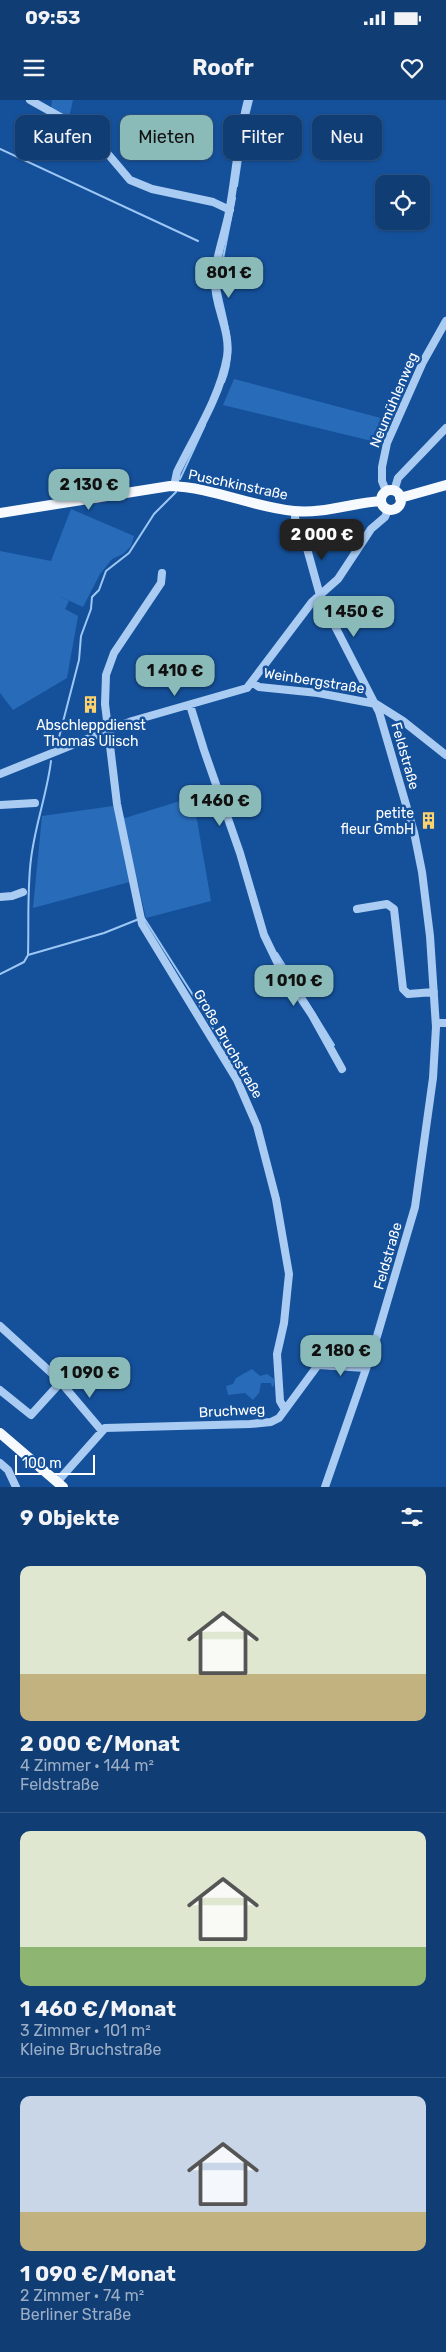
<!DOCTYPE html>
<html lang="de">
<head>
<meta charset="utf-8">
<style>
	body { margin:0; font-family:Rubik,sans-serif; background:#194479; color:#f1f3f6; height:100vh; display:flex; flex-direction:column; font-size:19px; white-space:nowrap }
	* { box-sizing:border-box; margin:0 }
	p { font-size:16px; color:#9caec5 }
	.icon { flex:none; width:28px; height:28px; fill:none; stroke:currentColor; stroke-width:2; stroke-linecap:round; stroke-linejoin:round }
	.map { position:relative; height:1387px; overflow:hidden }
	.panel { display:flex; flex-direction:column; background:#103d74; flex:1 }
	.panel>* { flex:none }
	.top-card { position:absolute; left:15px; top:15px; width:416px; height:45px; display:flex; gap:10px }
	.buttons { position:absolute; left:375px; top:75px; display:grid; gap:10px }
	.buttons a { display:grid; place-items:center; width:55px; height:55px; border-radius:10px; background:#103d74; box-shadow:0 1px 4px #0004,0 0 0 1px #305686; font-size:25px }
	.scale { position:absolute; left:15px; bottom:12px; width:80px; box-sizing:border-box; padding-left:5px; border:2px solid #fff; border-top:0; font-size:14px; line-height:18px; white-space:nowrap; color:#fff; -webkit-text-stroke:4px #15519b; paint-order:stroke }
	.price { position:absolute; translate:-50% -42px; padding:0 11px; border-radius:10px; background:#8bbbb9; color:#111; font-size:16px; line-height:32px; filter:drop-shadow(0 1px 2px #0008) }
	.price::after { content:''; position:absolute; left:50%; top:30px; width:15px; height:11px; margin-left:-8px; background:inherit; clip-path:polygon(0 0,100% 0,50% 100%) }
	.price.active { background:#222; color:#fff }
	ul { padding:0; list-style:none }
	li { display:grid; align-content:center; gap:10px; height:265px; padding:0 20px }
	li+li { border-top:1px solid #305686 }
	li span { display:grid; place-items:center; height:155px; border-radius:10px; color:#555 }
	li>.icon { margin-inline-start:auto }
	span .icon { width:90px; height:90px; fill:#fffc; stroke-width:1 }
	li b { font-size:21px }
	h2 { display:flex; justify-content:space-between; align-items:center; height:60px; padding:0 20px; font-size:21px }
	.tag { padding:0 18px; border-radius:10px; background:#103d74; box-shadow:0 1px 4px #0004,0 0 0 1px #305686; font-size:18px; line-height:45px }
	.tag.active { background:#8bbbb9; color:#111 }
	.status { display:flex; justify-content:space-between; align-items:center; height:35px; padding:0 25px; background:#103d74; direction:ltr }
	.status svg { height:14px; fill:currentColor }
	header { display:flex; justify-content:space-between; align-items:center; height:65px; padding:0 20px; background:#103d74; font-size:22px; font-weight:700 }
	.map>svg:first-child { display:block }
	.green { fill:#286bb9 }
	.lines { fill:none; stroke-linecap:round; stroke-linejoin:round }
	.stream { stroke:#9dc7f5; stroke-width:2 }
	.minor { stroke:#aaccf3; stroke-width:8 }
	.major { stroke:#f6faff; stroke-width:10 }
	.labels { text-anchor:middle; dominant-baseline:central; stroke-width:5; stroke-linejoin:round; paint-order:stroke }
	.street-label { font-size:14px; fill:#fff; stroke:#15519b }
	.poi-label { font-size:14px; fill:#fff; stroke:#15519b }
</style>
</head>
<body>
<div class="status"><b>09:53</b><svg viewBox="0 0 49 12"><path d="M0 12V9h3v3zM5 12V6h3v6zM10 12V3h3v9zM15 12V0h3v12zM26 1h20v11H26zM47 4h2v5h-2z"/></svg></div>
<header><svg class="icon" aria-label="menu" viewBox="0 0 24 24"><path d="M4 6h16M4 12h16M4 18h16"/></svg>Roofr<svg class="icon" aria-label="heart" viewBox="0 0 24 24"><path d="M12 20l-8-8c-3-5 5-10 8-4 3-6 11-1 8 4z"/></svg></header>
<div class="map">
<svg width="446" height="1387" viewBox="0 0 446 1387">
	<rect width="100%" height="100%" fill="#15519b"/>
	<path class="green" d="M52,0H73L69,18L51,8Z
		M234,279L388,320L380,343L223,305Z
		M71,409L134,436L131,446L123,454L112,459L100,474L83,507L57,495L69,501L65,509L78,516L67,578L13,610L0,593V451L51,461Z
		M193,697L211,801L146,818L137,780L33,808L42,716L113,706L125,718Z
		M252,1269L260,1276L267,1274L274,1279V1286L272,1287L271,1283H261L259,1293L253,1300L245,1293L228,1295L226,1286L233,1284L236,1278Z"/>
	<g class="lines">
		<path class="stream" d="M247,20L252,0
			M0,49L198,141
			M237,86L246,24
			M219,179L235,98
			M219,187C225,220 238,248 224,282
			M180,379L205,325
			M57,645L79,560L81,536L91,509L92,497L99,490L106,471L129,453L154,414L176,392
			M144,818L205,914L236,970
			M277,853L334,945
			M28,855L104,833L139,819
			M0,874L24,862L28,855C29,823 27,790 31,759C35,725 47,694 51,661"/>
		<path class="minor" d="M30,0L91,34L130,80L152,89L213,102L230,110
			M174,386L177,372C195,335 220,297 227,257C231,231 215,208 215,183C214,161 225,134 229,112C236,75 238,37 248,0
			M386,391L382,381V367L387,343L423,262L446,221
			M394,391L398,378L446,328
			M295,411V418L306,445L321,499L379,612L414,732L422,772L430,836L436,927L433,978L415,1107L375,1243L325,1387
			M162,473L161,483L114,553L106,575L105,604L117,704L142,824L237,980L257,1026L276,1099L289,1174L284,1223L277,1254L280,1301L284,1308
			M253,583L259,587L318,593L376,604L403,621L446,655
			M190,605L204,650L240,753L264,835L278,864L312,915L342,969
			M0,674L132,621L247,588L312,502L338,479L371,429L385,417L388,410
			M0,705L35,703
			M0,797L12,796L23,792
			M357,809L387,804L394,809L403,889L408,894L434,892
			M436,923H446
			M0,1226L58,1279L102,1331
			M0,1290L31,1315L61,1282
			M0,1363L8,1370L16,1387
			M57,1382L105,1328L250,1324L271,1322L279,1318L318,1265L366,1268"/>
		<path class="major" d="M381 400a10 10 0 1 1 20 0a10 10 0 1 1-20 0Z
			M400,398L446,385
			M0,413L170,386C212,387 252,407 294,411C323,414 351,403 381,401
			M0,1333L63,1387"/>
	</g>
	<defs>
		<symbol id="building-bare" viewBox="-9 -9 18 18"><path d="M-4-6H4V6H1V3H-1V6H-4ZM-2.5-4.3h1.7v1.8h-1.7ZM.8-4.3h1.7v1.8H.8ZM-2.5-1h1.7V.8h-1.7ZM.8-1h1.7V.8H.8Z" fill="#ffd36c" stroke="#15519b" stroke-width="2.5" paint-order="stroke"/></symbol>
	</defs>
	<g fill-rule="evenodd">
		<use href="#building-bare" x="78" y="592" width="25" height="25"/>
		<use href="#building-bare" x="416" y="708" width="25" height="25"/>
	</g>
	<g class="labels">
		<g class="street-label">
			<text transform="translate(394 300) rotate(-67)">Neumühlenweg</text>
			<text transform="translate(238 385) rotate(12)">Puschkinstraße</text>
			<text transform="translate(314 581) rotate(9)">Weinbergstraße</text>
			<text transform="translate(405 656) rotate(74)">Feldstraße</text>
			<text transform="translate(228 944) rotate(60)">Große Bruchstraße</text>
			<text transform="translate(388 1156) rotate(-74)">Feldstraße</text>
			<text transform="translate(232 1311) rotate(-3)">Bruchweg</text>
		</g>
		<g class="poi-label">
			<text x="91" y="625">Abschleppdienst<tspan x="91" dy="16">Thomas Ulisch</tspan></text>
			<text x="414" y="713" text-anchor="end">petite<tspan x="414" dy="16">fleur GmbH</tspan></text>
		</g>
	</g>
</svg>
<div class="buttons">
<a><svg class="icon" aria-label="locate" viewBox="0 0 24 24"><circle cx="12" cy="12" r="6"/><path d="M12 2v4M12 18v4M2 12h4M18 12h4"/></svg></a>
</div>
<div class="scale">100 m</div>
<b class="price" style="left:229px;top:199px">801 €</b>
<b class="price" style="left:89px;top:411px">2 130 €</b>
<b class="price active" style="left:322px;top:461px">2 000 €</b>
<b class="price" style="left:354px;top:538px">1 450 €</b>
<b class="price" style="left:175px;top:597px">1 410 €</b>
<b class="price" style="left:220px;top:727px">1 460 €</b>
<b class="price" style="left:294px;top:907px">1 010 €</b>
<b class="price" style="left:341px;top:1277px">2 180 €</b>
<b class="price" style="left:90px;top:1299px">1 090 €</b>
<div class="top-card">
<a class="tag">Kaufen</a>
<a class="tag active">Mieten</a>
<a class="tag">Filter</a>
<a class="tag">Neu</a>
</div>
</div>
<section class="panel">
<h2>9 Objekte<svg class="icon" aria-label="filters" viewBox="0 0 24 24"><path d="M4 7h16M4 17h16"/><circle cx="9" cy="7" r="2"/><circle cx="15" cy="17" r="2"/></svg></h2>
<ul>
<li><span style="background:linear-gradient(#dfe7d0 70%,#c2b280 0)"><svg class="icon" aria-label="home" viewBox="0 0 24 24"><path d="M3 11l9-7 9 7M6 9v11h12V9"/></svg></span><div><b>2 000 €/Monat</b><p>4 Zimmer · 144 m²</p><p>Feldstraße</p></div></li>
<li><span style="background:linear-gradient(#dfe7d0 75%,#8fb573 0)"><svg class="icon" aria-label="home" viewBox="0 0 24 24"><path d="M3 11l9-7 9 7M6 9v11h12V9"/></svg></span><div><b>1 460 €/Monat</b><p>3 Zimmer · 101 m²</p><p>Kleine Bruchstraße</p></div></li>
<li><span style="background:linear-gradient(#c9d6e8 75%,#c2b280 0)"><svg class="icon" aria-label="home" viewBox="0 0 24 24"><path d="M3 11l9-7 9 7M6 9v11h12V9"/></svg></span><div><b>1 090 €/Monat</b><p>2 Zimmer · 74 m²</p><p>Berliner Straße</p></div></li>
</ul>
</section>
</body>
</html>
